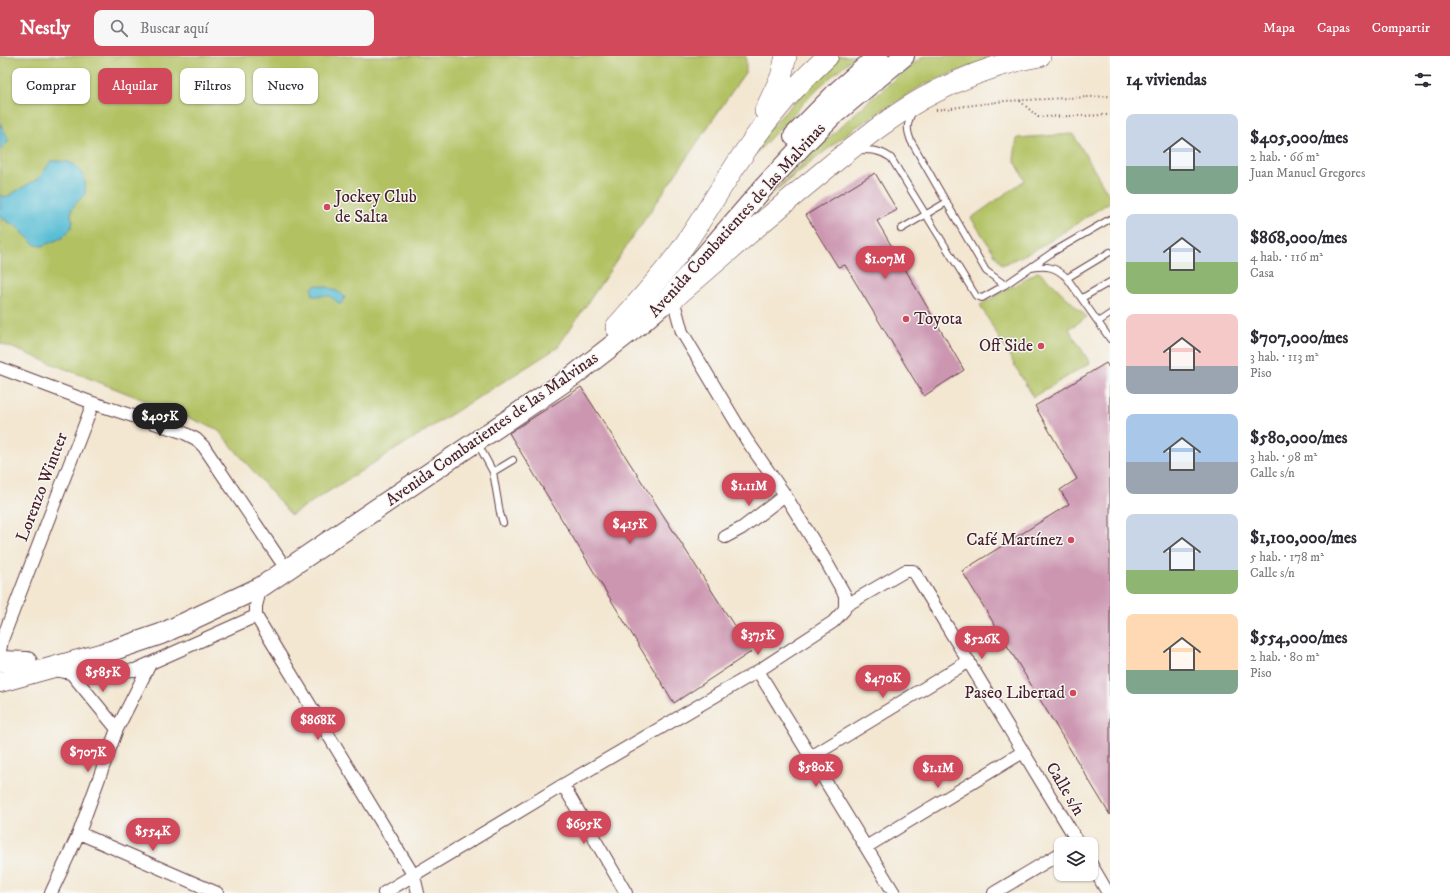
<!DOCTYPE html>
<html lang="es">
<head>
<meta charset="utf-8">
<style>
	body { margin:0; font-family:"IM FELL DW Pica",serif; background:#f7f7f7; color:#2b2b33; height:100vh; display:flex; flex-direction:column; font-size:15px; white-space:nowrap }
	* { box-sizing:border-box; margin:0 }
	p { font-size:13px; color:#7c7c81 }
	.icon { flex:none; width:22px; height:22px; fill:none; stroke:currentColor; stroke-width:2; stroke-linecap:round; stroke-linejoin:round }
	.map { position:relative; flex:1; overflow:hidden }
	.panel { display:flex; flex-direction:column; background:#fff; width:340px }
	.panel>* { flex:none }
	.hud { position:absolute; left:12px; top:12px; width:380px; height:36px; display:flex; gap:8px }
	.fabs { position:absolute; left:1054px; top:781px; display:grid; gap:8px }
	.fabs a { display:grid; place-items:center; width:44px; height:44px; border-radius:8px; background:#fff; box-shadow:0 1px 3px #0004; font-size:20px }
	.price { position:absolute; translate:-50% -34px; padding:0 9px; border-radius:14px; background:#d1495b; color:#fff; font-size:13px; line-height:26px; filter:drop-shadow(0 1px 2px #0008) }
	.price::after { content:''; position:absolute; left:50%; top:24px; width:12px; height:9px; margin-left:-6px; background:inherit; clip-path:polygon(0 0,100% 0,50% 100%) }
	.price.selected { background:#222; color:#fff }
	ul { padding:0; list-style:none }
	li { display:flex; align-items:center; gap:12px; height:100px; padding:0 16px }
	li span { display:grid; place-items:center; flex:none; width:112px; height:80px; border-radius:8px; color:#555 }
	li>.icon { margin-inline-start:auto }
	span .icon { width:48px; height:48px; fill:#fffc; stroke-width:1 }
	li b { font-size:17px }
	h2 { display:flex; justify-content:space-between; align-items:center; height:48px; padding:0 16px; font-size:17px }
	.tag { padding:0 14px; border-radius:8px; background:#fff; box-shadow:0 1px 3px #0004; font-size:14px; line-height:36px }
	.tag.selected { background:#d1495b; color:#fff }
	header { display:flex; align-items:center; gap:24px; box-sizing:border-box; height:56px; padding:0 20px; background:#d1495b; color:#fff }
	header strong { font-size:19px }
	nav { display:flex; gap:22px; margin-inline-start:auto; font-size:14px }
	.search { width:280px; height:36px; background:#f7f7f7; display:flex; align-items:center; gap:10px; box-sizing:border-box; padding:0 14px; border-radius:8px; color:#7c7c81; font-size:15px }
	main { display:flex; flex:1; min-height:0 }
	.map>svg:first-child { display:block }
	.green { fill:#b2c264; stroke:#7e7048 }
	.water { fill:#58bed5; stroke:#516e80 }
	.building { fill:#cc96b1 }
	.lines { fill:none; stroke-linecap:round; stroke-linejoin:round }
	.service-casing { stroke:#633d44; stroke-width:8 }
	.minor-casing { stroke:#633d44; stroke-width:14 }
	.primary-casing { stroke:#633d44; stroke-width:22 }
	.trunk-casing { stroke:#633d44; stroke-width:22 }
	.path { stroke:#633d44; stroke-width:2; stroke-dasharray:1 3; stroke-linecap:butt }
	.service { stroke:#fff; stroke-width:6 }
	.minor { stroke:#fff; stroke-width:12 }
	.primary { stroke:#fff; stroke-width:20 }
	.trunk { stroke:#fff; stroke-width:21 }
	.poi-dot { fill:#d1495b; stroke:#f6f6f2; stroke-width:1.5 }
	.labels { text-anchor:middle; dominant-baseline:central; stroke-width:3; stroke-linejoin:round; paint-order:stroke }
	.poi-label { font-size:17px; fill:#4a1f2b; stroke:#f6f6f2; text-anchor:end }
	.street-label { font-size:17px; fill:#4a1f2b; stroke:#f6f6f2 }
</style>
</head>
<body>
<header>
<strong>Nestly</strong>
<div class="search"><svg class="icon" aria-label="search" viewBox="0 0 24 24"><circle cx="10" cy="10" r="6"/><path d="M15 15l6 6"/></svg>Buscar aquí</div>
<nav><a>Mapa</a><a>Capas</a><a>Compartir</a></nav>
</header>
<main>
<div class="map">
<svg width="1110" height="837" viewBox="0 0 1110 837">
	<rect width="100%" height="100%" fill="#f6f6f2"/>
	<filter id="ink" filterUnits="userSpaceOnUse"><feTurbulence type="fractalNoise" baseFrequency=".025" numOctaves="2"/><feDisplacementMap in="SourceGraphic" scale="8" xChannelSelector="R" yChannelSelector="G"/><feConvolveMatrix kernelMatrix="1 2 1 2 8 2 1 2 1" color-interpolation-filters="sRGB"/></filter>
	<filter id="wash" filterUnits="userSpaceOnUse"><feTurbulence type="fractalNoise" baseFrequency=".012" numOctaves="4" result="noise"/><feDisplacementMap in="SourceGraphic" scale="16" xChannelSelector="R" yChannelSelector="G"/><feGaussianBlur stdDeviation="0.9" result="paint"/><feColorMatrix in="noise" values="0 0 0 0 0 0 0 0 0 0 0 0 0 0 0 0 0 1.4 0 .05"/><feComposite in="paint" operator="in"/></filter>
	<g filter="url(#wash)">
		<rect width="100%" height="100%" fill="#f3e7d2"/>
		<path class="green" d="M0,0H746V15L557,292L291,459L217,373L0,287Z
			M837,0H855L819,31L740,114L760,83Z
			M924,0H997L923,29L853,73L772,137C821,89 869,41 924,0Z
			M1073,78L1110,141V146L1039,192L1002,209L971,162L1025,124L1014,103L1017,82Z
			M1039,215L1087,261L1069,273L1090,307L1033,341L980,249Z"/>
		<path class="water" d="M0,67L9,84L0,94Z
			M51,105C56,105 63,105 68,106C82,110 87,125 85,138L76,147L72,153L71,159L73,166L71,172L62,182L42,190L35,189L15,169L10,167L0,161V139L6,141L39,122Z
			M316,229C326,230 338,234 345,241L341,248H339C329,237 326,240 313,240L312,233L313,231Z"/>
		<g id="blocks">
			<path class="building" d="M875,117L897,154L877,165L964,314L924,340L845,209L838,211L806,159Z
				M1106,307L1110,313V759L962,515L1069,448L1060,434L1077,423L1035,350Z
				M581,331L751,596L674,647L509,377Z"/>
		</g>
	</g>
	<g filter="url(#ink)">
		<use href="#blocks" fill-opacity="0" stroke="#633d44" stroke-width="1"/>
		<g class="lines">
			<defs>
				<path id="service" d="M912,56C907,69 906,72 911,85L986,215L1005,229
					M858,94C872,94 880,94 891,102L976,240L982,242L1005,229L1053,196L1110,163
					M901,173L947,146
					M1031,212C1047,209 1056,211 1067,222L1110,283
					M1067,222L1110,196
					M1082,242L1110,226
					M1098,266L1110,258
					M478,388L493,416L500,457L503,467
					M493,416L513,404"/>
				<path id="minor" d="M0,312L93,347L182,376L196,383L204,391L280,504
					M725,481L742,472L785,439
					M261,531L256,550V560L414,820L418,837
					M845,550L905,515H913L916,519L1079,788
					M0,595L2,584L93,347
					M55,614L71,617L135,614L256,560
					M758,615L894,837
					M71,617L117,673
					M811,701L969,605
					M563,729L626,837
					M79,777L217,837
					M866,791L1023,696
					M1091,808L1108,837
					M51,837L79,777L117,673L150,608
					M384,837L563,729L758,615L833,566L844,554L845,550V539L824,502L785,439L746,383L682,276L673,243
					M994,837L1061,797"/>
				<path id="primary" d="M794,80L839,34L878,0
					M0,605L27,606
					M0,626L111,595L161,578L261,531L573,320L640,268L663,248L765,130L802,90L832,60L904,0"/>
				<path id="trunk" d="M765,55L781,21L786,0
					M663,248L673,243C718,204 763,165 809,127C848,95 892,57 937,35C969,19 1005,6 1040,0
					M616,271C638,246 661,221 681,194C704,161 723,127 746,94C769,60 797,28 828,0"/>
			</defs>
			<use href="#service" class="service-casing"/>
			<use href="#minor" class="minor-casing"/>
			<use href="#primary" class="primary-casing"/>
			<use href="#trunk" class="trunk-casing"/>
			<path class="path" d="M1020,45L1038,61L1110,59
				M936,54L1005,45L1110,40"/>
			<use href="#service" class="service"/>
			<use href="#minor" class="minor"/>
			<use href="#primary" class="primary"/>
			<use href="#trunk" class="trunk"/>
		</g>
	</g>
	<g class="poi-dot">
		<circle cx="327" cy="151" r="4"/>
		<circle cx="906" cy="263" r="4"/>
		<circle cx="1041" cy="290" r="4"/>
		<circle cx="1071" cy="484" r="4"/>
		<circle cx="1073" cy="637" r="4"/>
	</g>
	<g class="labels">
		<g class="poi-label">
			<text x="335" y="141" text-anchor="start">Jockey Club<tspan x="335" dy="20">de Salta</tspan></text>
			<text x="914" y="263" text-anchor="start">Toyota</text>
			<text x="1033" y="290">Off Side</text>
			<text x="1063" y="484">Café Martínez</text>
			<text x="1065" y="637">Paseo Libertad</text>
		</g>
		<g class="street-label">
			<text transform="translate(737 164) rotate(-48)">Avenida Combatientes de las Malvinas</text>
			<text transform="translate(492 373) rotate(-35)">Avenida Combatientes de las Malvinas</text>
			<text transform="translate(42 431) rotate(-69)">Lorenzo Wintter</text>
			<text transform="translate(1065 733) rotate(59)">Calle s/n</text>
		</g>
	</g>
</svg>
<div class="fabs">
<a><svg class="icon" aria-label="layers" viewBox="0 0 24 24"><path d="M12 4l9 5-9 5-9-5zM3 14l9 5 9-5"/></svg></a>
</div>
<b class="price" style="left:885px;top:224px">$1.07M</b>
<b class="price selected" style="left:160px;top:381px">$405K</b>
<b class="price" style="left:749px;top:451px">$1.11M</b>
<b class="price" style="left:630px;top:489px">$415K</b>
<b class="price" style="left:758px;top:600px">$375K</b>
<b class="price" style="left:982px;top:604px">$526K</b>
<b class="price" style="left:103px;top:637px">$585K</b>
<b class="price" style="left:883px;top:643px">$470K</b>
<b class="price" style="left:318px;top:685px">$868K</b>
<b class="price" style="left:88px;top:717px">$707K</b>
<b class="price" style="left:816px;top:732px">$580K</b>
<b class="price" style="left:938px;top:733px">$1.1M</b>
<b class="price" style="left:584px;top:789px">$695K</b>
<b class="price" style="left:153px;top:796px">$554K</b>
<div class="hud">
<a class="tag">Comprar</a>
<a class="tag selected">Alquilar</a>
<a class="tag">Filtros</a>
<a class="tag">Nuevo</a>
</div>
</div>
<section class="panel">
<h2>14 viviendas<svg class="icon" aria-label="filters" viewBox="0 0 24 24"><path d="M4 7h16M4 17h16"/><circle cx="9" cy="7" r="2"/><circle cx="15" cy="17" r="2"/></svg></h2>
<ul>
<li><span style="background:linear-gradient(#c9d6e8 65%,#7fa58c 0)"><svg class="icon" aria-label="home" viewBox="0 0 24 24"><path d="M3 11l9-7 9 7M6 9v11h12V9"/></svg></span><div><b>$405,000/mes</b><p>2 hab. · 66 m²</p><p>Juan Manuel Gregores</p></div></li>
<li><span style="background:linear-gradient(#c9d6e8 60%,#8fb573 0)"><svg class="icon" aria-label="home" viewBox="0 0 24 24"><path d="M3 11l9-7 9 7M6 9v11h12V9"/></svg></span><div><b>$868,000/mes</b><p>4 hab. · 116 m²</p><p>Casa</p></div></li>
<li><span style="background:linear-gradient(#f6c9c9 65%,#9aa5b1 0)"><svg class="icon" aria-label="home" viewBox="0 0 24 24"><path d="M3 11l9-7 9 7M6 9v11h12V9"/></svg></span><div><b>$707,000/mes</b><p>3 hab. · 113 m²</p><p>Piso</p></div></li>
<li><span style="background:linear-gradient(#a9c7e8 60%,#9aa5b1 0)"><svg class="icon" aria-label="home" viewBox="0 0 24 24"><path d="M3 11l9-7 9 7M6 9v11h12V9"/></svg></span><div><b>$580,000/mes</b><p>3 hab. · 98 m²</p><p>Calle s/n</p></div></li>
<li><span style="background:linear-gradient(#c9d6e8 70%,#8fb573 0)"><svg class="icon" aria-label="home" viewBox="0 0 24 24"><path d="M3 11l9-7 9 7M6 9v11h12V9"/></svg></span><div><b>$1,100,000/mes</b><p>5 hab. · 178 m²</p><p>Calle s/n</p></div></li>
<li><span style="background:linear-gradient(#ffd9b3 70%,#7fa58c 0)"><svg class="icon" aria-label="home" viewBox="0 0 24 24"><path d="M3 11l9-7 9 7M6 9v11h12V9"/></svg></span><div><b>$554,000/mes</b><p>2 hab. · 80 m²</p><p>Piso</p></div></li>
</ul>
</section>
</main>
</body>
</html>
